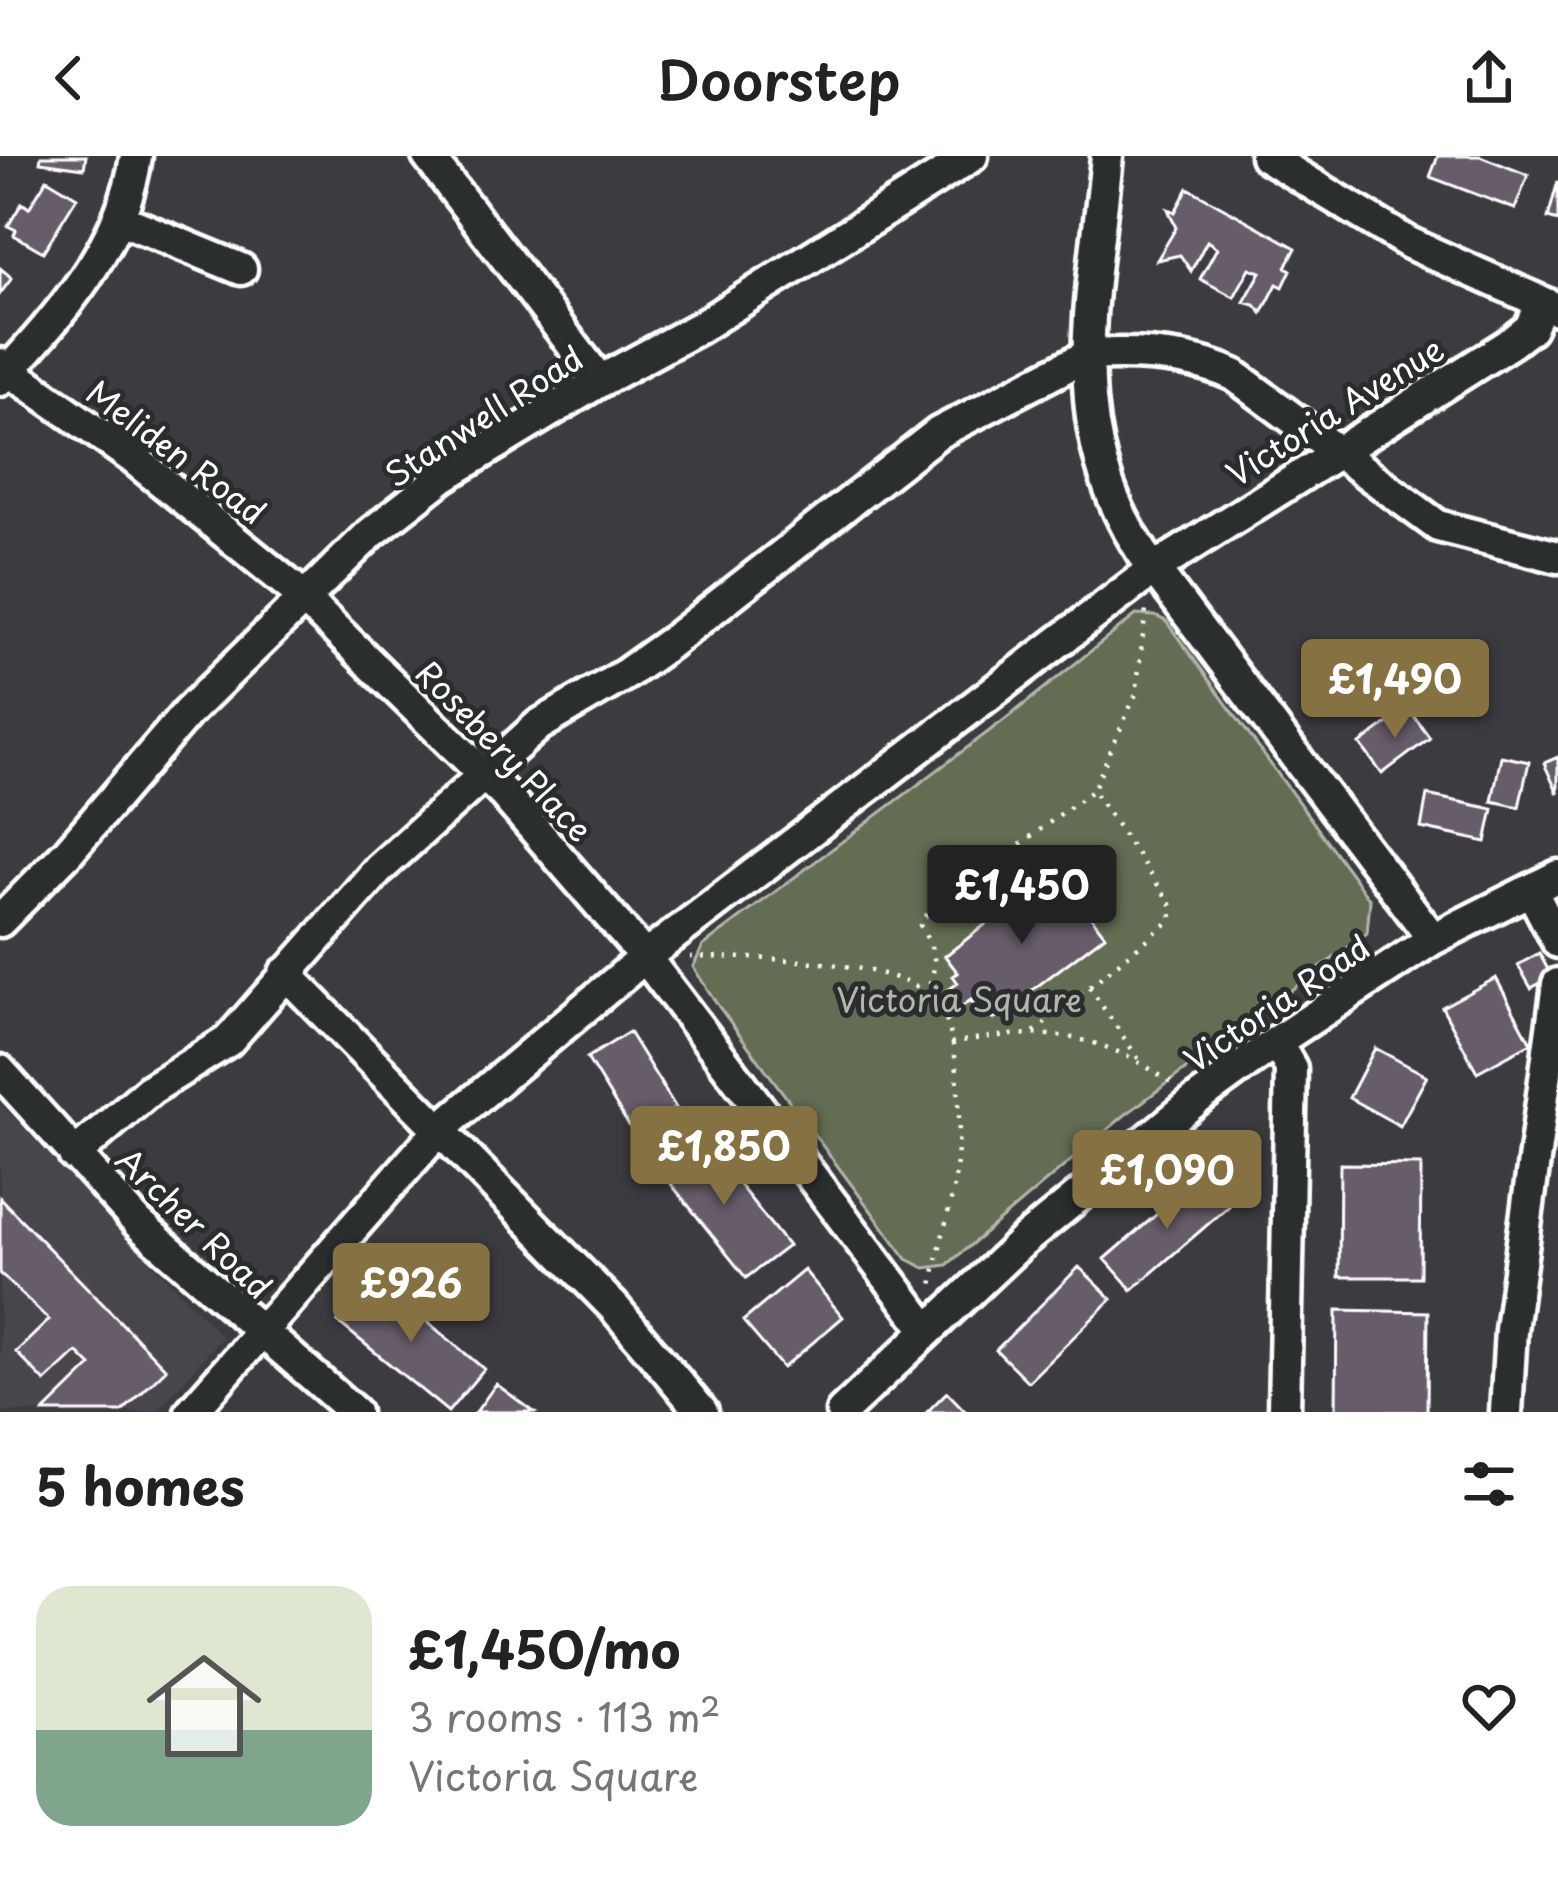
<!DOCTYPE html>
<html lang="en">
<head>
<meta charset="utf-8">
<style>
	body { margin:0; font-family:"Playpen Sans",sans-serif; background:#f2f2f2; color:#222; height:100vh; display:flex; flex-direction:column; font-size:45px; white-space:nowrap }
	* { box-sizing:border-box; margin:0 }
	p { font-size:39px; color:#767676 }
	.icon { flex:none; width:66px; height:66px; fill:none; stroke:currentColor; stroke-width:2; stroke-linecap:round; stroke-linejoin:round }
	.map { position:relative; height:1256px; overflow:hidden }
	.details { display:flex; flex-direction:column; background:#fff; flex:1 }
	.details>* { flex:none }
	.price { position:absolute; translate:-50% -102px; padding:0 27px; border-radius:12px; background:#857141; color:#fff; font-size:39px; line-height:78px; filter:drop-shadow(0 3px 6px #0008) }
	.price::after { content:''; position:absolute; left:50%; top:72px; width:36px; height:27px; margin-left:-18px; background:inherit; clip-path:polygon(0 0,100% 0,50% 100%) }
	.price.current { background:#222; color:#fff }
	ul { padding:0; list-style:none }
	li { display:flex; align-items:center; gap:36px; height:300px; padding:0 36px }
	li+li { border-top:3px solid #e0e0e0 }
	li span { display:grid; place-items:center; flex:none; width:336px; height:240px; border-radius:36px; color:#555 }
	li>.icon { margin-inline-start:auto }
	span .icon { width:144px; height:144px; fill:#fffc; stroke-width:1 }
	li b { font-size:51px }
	h2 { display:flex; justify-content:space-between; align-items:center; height:144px; padding:0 36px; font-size:51px }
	header { display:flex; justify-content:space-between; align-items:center; height:156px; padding:0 36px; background:#fff; font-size:54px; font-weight:600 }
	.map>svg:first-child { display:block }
	.built { fill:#49454d }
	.green { fill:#646d53; stroke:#b2b6a9; stroke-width:3 }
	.building { fill:#665b6a; stroke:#fff; stroke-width:3 }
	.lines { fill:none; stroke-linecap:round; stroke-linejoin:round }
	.minor-casing { stroke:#fff; stroke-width:39 }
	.path { stroke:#fff; stroke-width:4.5; stroke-dasharray:3 9; stroke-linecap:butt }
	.minor { stroke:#2a2d2e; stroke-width:30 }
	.labels { text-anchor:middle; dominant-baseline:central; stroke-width:10; stroke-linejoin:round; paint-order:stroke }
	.street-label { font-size:33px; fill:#fff; stroke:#2a2d2e }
	.park-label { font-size:33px; fill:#b2b6a9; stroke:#2a2d2e }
</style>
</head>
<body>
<header><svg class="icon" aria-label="back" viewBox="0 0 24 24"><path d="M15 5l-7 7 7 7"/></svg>Doorstep<svg class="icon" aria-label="share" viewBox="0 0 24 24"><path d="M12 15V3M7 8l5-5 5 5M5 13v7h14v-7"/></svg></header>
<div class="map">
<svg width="1558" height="1256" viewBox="0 0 1558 1256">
	<rect width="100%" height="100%" fill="#3c3b40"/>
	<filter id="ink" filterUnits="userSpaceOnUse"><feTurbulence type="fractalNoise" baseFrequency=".00833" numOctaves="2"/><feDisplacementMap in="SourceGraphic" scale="24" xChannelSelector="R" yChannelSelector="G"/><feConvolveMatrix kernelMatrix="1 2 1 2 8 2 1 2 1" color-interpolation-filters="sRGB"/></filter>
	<g filter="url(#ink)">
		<path class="built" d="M0,947L222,1181L157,1256H0Z"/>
		<path class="green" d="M1136,459L1155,460L1166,465L1370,744L1367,777L1125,959L947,1109L925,1112L907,1103L719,851L693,811L703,790L1012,558Z"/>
		<path class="building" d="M41,0H86L84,12L40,6Z
			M1438,0H1480L1528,19L1515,53L1430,21Z
			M47,23L77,41L43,96L14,79L16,74L8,70L22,47L29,52Z
			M1558,25V65L1548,62Z
			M1188,32L1296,92L1286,111L1291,114L1283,131L1277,128L1262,157L1255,149L1244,146L1261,116L1250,112L1234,141L1200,123L1217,92L1207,85L1191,115L1180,99L1157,104L1176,72L1168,53L1175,56Z
			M0,112L12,122L0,138Z
			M1408,552L1430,582L1382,618L1360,588Z
			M1501,600L1529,606L1519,651L1492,645Z
			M1558,601V638L1544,607Z
			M1427,639L1493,653L1486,686L1421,672Z
			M1055,714L1105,779L994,863L981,847L975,851L971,844L961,851L948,834L958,827L953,820L958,817L945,800Z
			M1539,797L1552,821L1531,832L1518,809Z
			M1496,822L1531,887L1477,916L1442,851Z
			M629,876L676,952L634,978L587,902Z
			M1375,892L1427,920L1400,970L1349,942Z
			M701,981L788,1090L746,1122L660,1014Z
			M1228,984L1253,1013L1231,1032L1207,1003Z
			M1340,1008L1421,1009L1420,1121H1339Z
			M1202,1019L1229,1050L1132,1134L1105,1103Z
			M0,1042L166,1213L122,1256H44L91,1210L77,1196L45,1226L16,1196L49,1164L0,1117Z
			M1079,1111L1112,1143L1028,1226L996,1194Z
			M804,1114L843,1161L783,1212L743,1165Z
			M375,1122L484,1213L448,1256L338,1166Z
			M1337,1154L1428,1156L1427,1256H1336Z
			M496,1228L534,1256H476Z
			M947,1236L966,1256H927Z"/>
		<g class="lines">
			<defs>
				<path id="minor" d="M428,0L600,225
					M1107,0C1093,148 1056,283 1154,413L1512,186L1530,172L1541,147
					M1266,0L1409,87L1557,153
					M120,63L241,113
					M0,208L133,302L293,432L504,638L645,801L439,974L191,1256
					M0,224C59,160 124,88 136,0
					M1531,734L1558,786
					M0,765L68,696L187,557L371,377L444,320L600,225L700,171L972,0
					M285,817L614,1151L702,1256
					M1276,886L1291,912L1284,1256
					M0,915L139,1068L354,1256
					M74,999L151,933L228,885L379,713L539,569L626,518L671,486L938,277L1088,199C1136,196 1191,199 1234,219L1438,370L1558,401
					M927,1173L645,801L1154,413L1433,783
					M842,1256L1022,1086L1195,945L1276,886L1433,783L1558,720
					M1506,1256L1511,1174L1558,828"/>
			</defs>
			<use href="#minor" class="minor-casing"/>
			<path class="path" d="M690,801C746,802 906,800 939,850C962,885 961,972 956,1014C952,1053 937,1092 932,1131
				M1089,831L1140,905
				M925,839C939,806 937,800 920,769L926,759L1093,634L1136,538L1146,454
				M1034,876L1171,764L1173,751L1094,636
				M951,887C1039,871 1096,873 1171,927"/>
			<use href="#minor" class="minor"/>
		</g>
	</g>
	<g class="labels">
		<g class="street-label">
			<text transform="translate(1334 254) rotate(-32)">Victoria Avenue</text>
			<text transform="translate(483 259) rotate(-33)">Stanwell Road</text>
			<text transform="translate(177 295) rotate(37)">Meliden Road</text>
			<text transform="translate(505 594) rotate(46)">Rosebery Place</text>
			<text transform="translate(1276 846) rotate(-34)">Victoria Road</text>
			<text transform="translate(195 1066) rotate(44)">Archer Road</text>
		</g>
		<g class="park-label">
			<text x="959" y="842">Victoria Square</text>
		</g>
	</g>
</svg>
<b class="price" style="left:1395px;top:585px">£1,490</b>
<b class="price current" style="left:1022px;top:791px">£1,450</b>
<b class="price" style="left:724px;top:1052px">£1,850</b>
<b class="price" style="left:1167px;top:1076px">£1,090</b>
<b class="price" style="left:411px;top:1189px">£926</b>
</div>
<section class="details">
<h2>5 homes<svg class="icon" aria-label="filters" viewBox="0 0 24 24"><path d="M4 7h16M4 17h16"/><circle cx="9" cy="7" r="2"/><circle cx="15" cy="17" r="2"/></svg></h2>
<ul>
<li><span style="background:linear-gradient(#dfe7d0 60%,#7fa58c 0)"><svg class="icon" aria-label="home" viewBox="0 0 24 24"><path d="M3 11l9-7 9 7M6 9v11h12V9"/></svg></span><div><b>£1,450/mo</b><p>3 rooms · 113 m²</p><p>Victoria Square</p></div><svg class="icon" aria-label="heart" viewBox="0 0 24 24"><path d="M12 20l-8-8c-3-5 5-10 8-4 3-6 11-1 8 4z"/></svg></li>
</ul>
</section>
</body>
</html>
